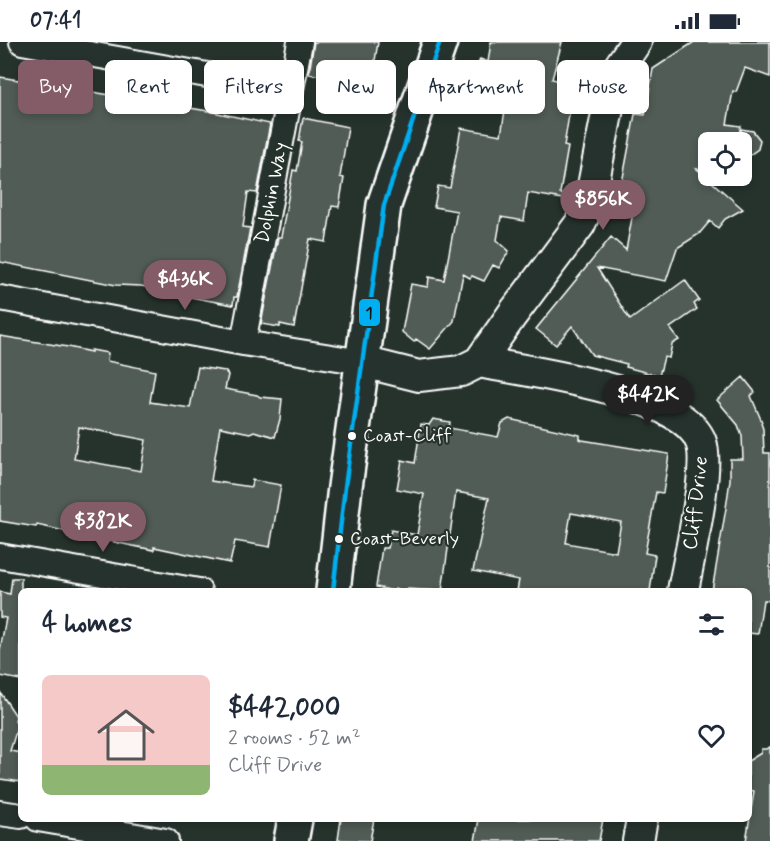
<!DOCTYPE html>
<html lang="en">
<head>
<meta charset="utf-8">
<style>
	body { margin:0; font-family:Mynerve,sans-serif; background:#f6f6f7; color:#1f2937; height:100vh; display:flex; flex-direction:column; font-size:22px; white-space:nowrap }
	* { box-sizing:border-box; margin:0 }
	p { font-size:20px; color:#747a83 }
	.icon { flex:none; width:33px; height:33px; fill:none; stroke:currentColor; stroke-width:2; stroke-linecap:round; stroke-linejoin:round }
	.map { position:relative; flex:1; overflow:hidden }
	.side { position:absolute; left:18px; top:546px; width:734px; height:234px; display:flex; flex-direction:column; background:#fff; border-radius:9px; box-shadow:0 3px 9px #0003 }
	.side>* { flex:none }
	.top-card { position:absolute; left:18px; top:18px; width:735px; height:54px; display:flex; gap:12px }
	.controls { position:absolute; left:698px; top:90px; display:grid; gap:12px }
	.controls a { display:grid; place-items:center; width:54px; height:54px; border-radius:9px; background:#fff; box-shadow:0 3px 9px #0003; font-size:30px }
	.price { position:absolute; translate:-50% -51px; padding:0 14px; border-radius:21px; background:#845c67; color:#fff; font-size:20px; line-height:39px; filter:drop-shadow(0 2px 3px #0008) }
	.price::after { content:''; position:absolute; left:50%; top:36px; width:18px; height:14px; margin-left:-9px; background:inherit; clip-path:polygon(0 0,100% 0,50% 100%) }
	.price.selected { background:#222; color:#fff }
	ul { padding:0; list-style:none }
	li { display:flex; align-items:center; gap:18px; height:150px; padding:0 24px }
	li+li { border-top:2px solid #e0e1e3 }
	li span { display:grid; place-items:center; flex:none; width:168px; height:120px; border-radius:9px; color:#555 }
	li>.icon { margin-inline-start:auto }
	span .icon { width:72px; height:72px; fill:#fffc; stroke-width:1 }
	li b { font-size:26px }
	h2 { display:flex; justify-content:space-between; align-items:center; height:72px; padding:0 24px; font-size:26px }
	.pill { padding:0 21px; border-radius:9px; background:#fff; box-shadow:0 3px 9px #0003; font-size:21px; line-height:54px }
	.pill.selected { background:#845c67; color:#fff }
	.status { display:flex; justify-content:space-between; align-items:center; height:42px; padding:0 30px; background:#fff; direction:ltr }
	.status svg { height:16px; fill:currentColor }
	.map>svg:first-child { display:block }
	.building { fill:#515c57; stroke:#fff; stroke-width:1.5; fill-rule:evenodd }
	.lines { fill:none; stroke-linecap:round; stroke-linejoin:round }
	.minor-casing { stroke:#fff; stroke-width:28 }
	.tertiary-casing { stroke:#fff; stroke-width:34 }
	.trunk-casing { stroke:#fff; stroke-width:38 }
	.minor { stroke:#26332d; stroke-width:24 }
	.tertiary { stroke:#26332d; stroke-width:30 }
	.trunk { stroke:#26332d; stroke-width:33 }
	.bus-1-casing { stroke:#26332d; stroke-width:9 }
	.bus-1 { stroke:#00aff2; stroke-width:4.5 }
	.bus-dot { fill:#fff; stroke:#26332d; stroke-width:2 }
	.labels { text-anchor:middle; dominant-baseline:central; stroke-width:4.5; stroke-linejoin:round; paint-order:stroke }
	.bus-label { font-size:18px; fill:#fff; stroke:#26332d; text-anchor:start }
	.street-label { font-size:20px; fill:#fff; stroke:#26332d }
	.line-badge { stroke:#26332d; stroke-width:2 }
	.pale-badge-label { font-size:16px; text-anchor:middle; font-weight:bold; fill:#111 }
</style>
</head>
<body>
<div class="status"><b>07:41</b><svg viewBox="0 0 49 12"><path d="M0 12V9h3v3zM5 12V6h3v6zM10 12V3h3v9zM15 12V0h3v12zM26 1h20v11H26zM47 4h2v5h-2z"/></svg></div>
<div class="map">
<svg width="770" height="799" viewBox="0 0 770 799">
	<rect width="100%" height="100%" fill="#26332d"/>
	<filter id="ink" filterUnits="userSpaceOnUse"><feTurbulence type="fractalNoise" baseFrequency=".0167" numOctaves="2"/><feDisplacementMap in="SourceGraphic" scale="12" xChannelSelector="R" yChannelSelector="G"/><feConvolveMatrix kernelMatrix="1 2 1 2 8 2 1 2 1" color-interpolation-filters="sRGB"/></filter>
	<g filter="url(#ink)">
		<path class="building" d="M314,0H378L371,43L309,32Z
			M491,0H562L552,37L574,42L564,104L568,105L560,151L569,158L528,151L524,179L501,175L497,198L509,209L499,226L493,223L484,239L472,234L470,236L463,232L454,279L430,307L416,297L414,300L402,290L411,242L428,245L429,235L444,238L457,169L434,165L438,144L450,146L461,86L501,93L508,50L473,36L480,17L488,20Z
			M694,0H770V35L745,26L736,50L733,49L727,82L741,84L737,100H708V129L697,127L743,167L725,177L718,186L710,179L699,192L677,206L666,239L597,226L630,278L685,238L699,258L694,262L697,267L670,286L679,298L672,302L669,316L664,315L659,334L626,325L627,322L592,313L572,284L556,303L536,287L611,195L626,208L633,170L637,166L618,162L635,72L645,73L653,27Z
			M0,35L208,69L270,82L257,151L248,150L243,185L250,186L237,255H234L233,263L174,252L175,250L141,244L116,243L0,220Z
			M303,76L348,85L340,135L344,136L339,165L332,164L326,200L310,197L294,285L280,282V285L261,282L278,195H281L293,128L297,129L302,100L299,99Z
			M741,87L753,89L760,98L758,107L741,119Z
			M0,294L68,305L91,310V308L108,311L107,319L155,329L150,360L190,366L198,325L225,329L228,333L225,347L257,353L260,355L282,357L280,377L275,395L254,389L250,391L220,385L211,439L251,445L252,438L281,443L270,505L235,499L230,521L154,505V508L128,503L37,483L36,485L0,479ZM79,385L146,398L141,429L74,417Z
			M743,335L755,350L751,354L762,380L761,381L763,387L764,411H770V559L763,558L758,592L748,591V549H712L726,466L730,438V417H743L742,394L738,383L717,358Z
			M433,377L450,380L449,386L498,395L502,381L509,377L580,393V397L582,398L669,412L663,451L656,450L645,511L655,513L650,549H517L519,538L473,529L489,456L456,450L442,549L408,547V549L395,547L394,549L376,545L382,506H387L391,488L417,493L424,452L397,447L402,418L415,421L421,382L429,383ZM571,471L621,480L616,510L566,501Z
			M12,536H21V638L0,634V608L6,576L0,575V550L10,552Z
			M0,650L16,674L15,679L18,683L10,709L21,711V740L0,737Z
			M770,705V799H746L754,749L748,748V719L761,711V707H766Z
			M341,777H374L370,799L338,798Z
			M479,777H603L599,799H475Z"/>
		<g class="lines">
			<defs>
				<path id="minor" d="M22,0L291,48
					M0,256L243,301L363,320
					M243,301L300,0
					M0,514L199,549
					M0,771L21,774
					M38,777L166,799"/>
				<path id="tertiary" d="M363,320L419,334L461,329L479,320L512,273L580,182L590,159L612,46L619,25L636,0
					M479,320C529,330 683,349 701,400C711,425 688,519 683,549
					M638,799L642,777"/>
				<path id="trunk" d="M333,549L345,445L384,163L440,0
					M291,799L295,777"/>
			</defs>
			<use href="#minor" class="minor-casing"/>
			<use href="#tertiary" class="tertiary-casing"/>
			<use href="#trunk" class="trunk-casing"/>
			<use href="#minor" class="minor"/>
			<use href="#tertiary" class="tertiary"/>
			<use href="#trunk" class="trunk"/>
			<defs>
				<path id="bus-1" d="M333,549L345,445L384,163L440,0"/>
			</defs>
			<use href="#bus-1" class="bus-1-casing"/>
			<use href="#bus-1" class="bus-1"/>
		</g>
	</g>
	<g class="bus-dot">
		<circle cx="352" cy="394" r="5"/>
		<circle cx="339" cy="497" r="5"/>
	</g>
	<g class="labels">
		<g class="bus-label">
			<text x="363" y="394">Coast-Cliff</text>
			<text x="350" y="497">Coast-Beverly</text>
		</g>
		<g class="street-label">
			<text transform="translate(272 151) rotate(-79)">Dolphin Way</text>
			<text transform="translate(696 461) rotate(-83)">Cliff Drive</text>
		</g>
	</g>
	<rect class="line-badge" x="358" y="256" width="23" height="29" rx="6" fill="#00aff2"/>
	<g class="pale-badge-label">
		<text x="369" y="276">1</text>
	</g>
</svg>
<div class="controls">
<a><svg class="icon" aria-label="locate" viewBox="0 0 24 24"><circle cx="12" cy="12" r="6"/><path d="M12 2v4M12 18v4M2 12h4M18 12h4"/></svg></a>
</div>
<b class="price" style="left:603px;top:189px">$856K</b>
<b class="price" style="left:185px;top:269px">$436K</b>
<b class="price selected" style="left:648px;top:384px">$442K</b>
<b class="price" style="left:103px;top:511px">$382K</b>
<div class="top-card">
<a class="pill selected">Buy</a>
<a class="pill">Rent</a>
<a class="pill">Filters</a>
<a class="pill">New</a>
<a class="pill">Apartment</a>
<a class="pill">House</a>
</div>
<section class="side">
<h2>4 homes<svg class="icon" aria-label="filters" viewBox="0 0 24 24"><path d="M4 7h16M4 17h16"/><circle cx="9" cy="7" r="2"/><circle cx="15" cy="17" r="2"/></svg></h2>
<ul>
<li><span style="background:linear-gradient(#f6c9c9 75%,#8fb573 0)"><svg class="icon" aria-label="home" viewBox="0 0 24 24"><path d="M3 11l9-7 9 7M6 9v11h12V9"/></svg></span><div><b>$442,000</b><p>2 rooms · 52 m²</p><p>Cliff Drive</p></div><svg class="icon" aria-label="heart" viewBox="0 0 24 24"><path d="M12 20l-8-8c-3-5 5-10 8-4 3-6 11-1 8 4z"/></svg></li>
</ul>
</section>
</div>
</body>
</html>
